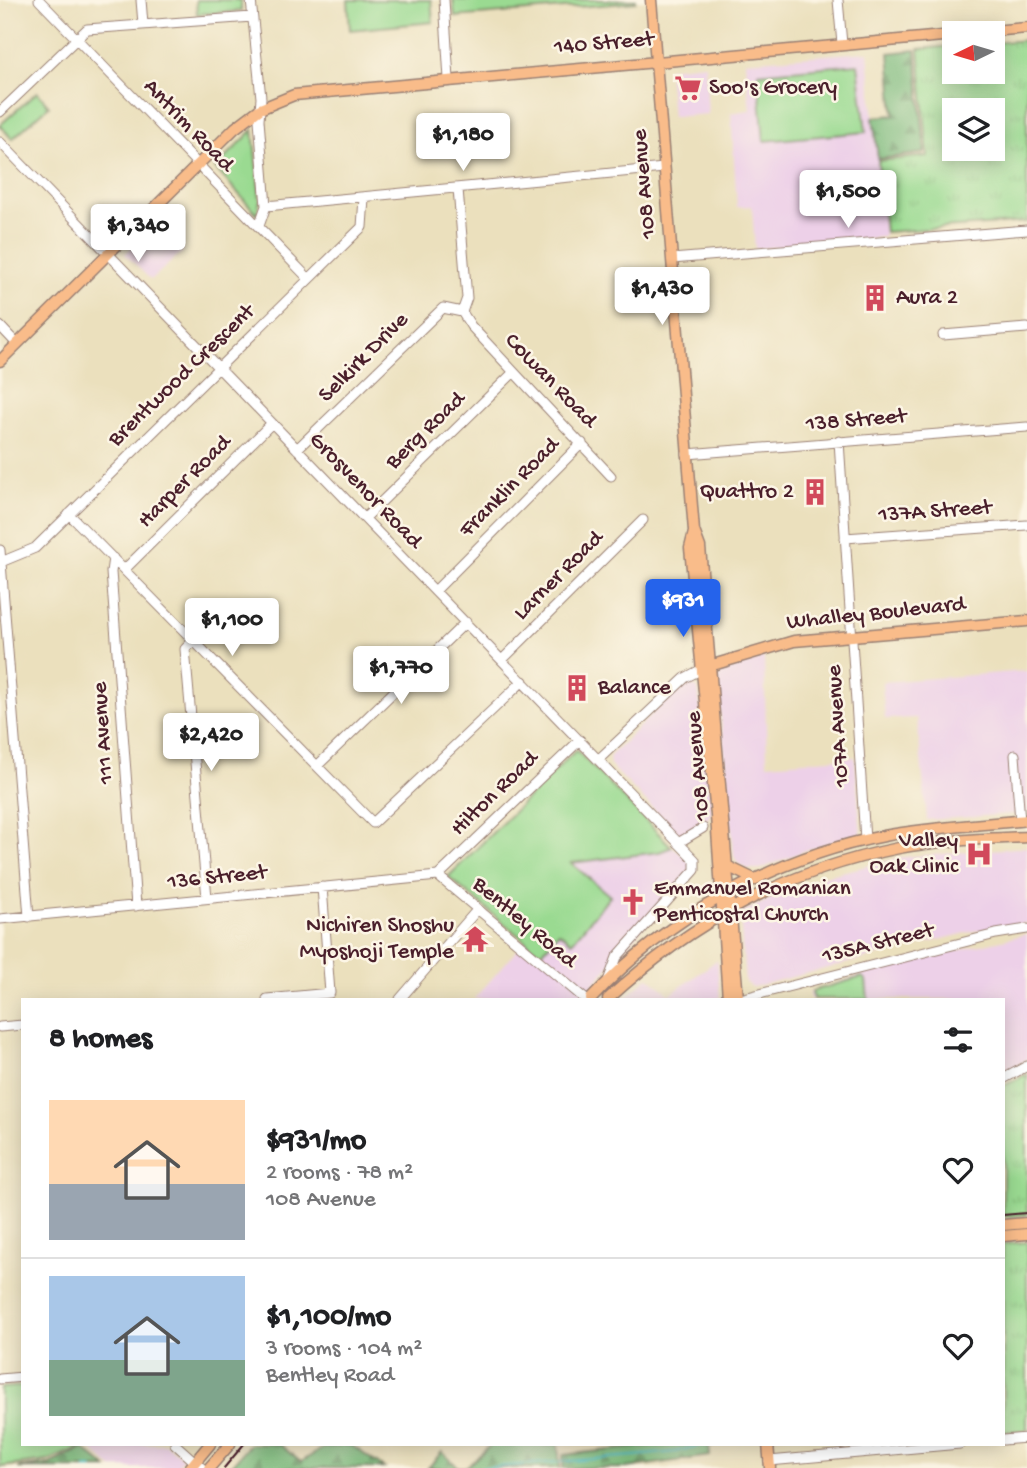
<!DOCTYPE html>
<html lang="en">
<head>
<meta charset="utf-8">
<style>
	body { margin:0; font-family:"Gochi Hand",sans-serif; background:#f2f2f2; color:#202124; height:100vh; display:flex; flex-direction:column; font-size:26px; white-space:nowrap }
	* { box-sizing:border-box; margin:0 }
	p { font-size:23px; color:#757577 }
	.icon { flex:none; width:38px; height:38px; fill:none; stroke:currentColor; stroke-width:2; stroke-linecap:round; stroke-linejoin:round }
	.map { position:relative; flex:1; overflow:hidden }
	.drawer { position:absolute; left:21px; top:998px; width:984px; height:448px; display:flex; flex-direction:column; background:#fff; border-radius:0px; box-shadow:0 4px 18px #0003 }
	.drawer>* { flex:none }
	.needle { width:46px; rotate:265deg }
	.fabs { position:absolute; left:942px; top:21px; display:grid; gap:14px }
	.fabs a { display:grid; place-items:center; width:63px; height:63px; border-radius:0px; background:#fff; box-shadow:0 4px 18px #0003; font-size:35px }
	.price { position:absolute; translate:-50% -60px; padding:0 16px; border-radius:7px; background:#fff; color:#222; font-size:23px; line-height:46px; filter:drop-shadow(0 2px 4px #0008) }
	.price::after { content:''; position:absolute; left:50%; top:42px; width:21px; height:16px; margin-left:-10px; background:inherit; clip-path:polygon(0 0,100% 0,50% 100%) }
	.price.active { background:#2563eb; color:#fff }
	ul { padding:0; list-style:none }
	li { display:flex; align-items:center; gap:21px; height:175px; padding:0 28px }
	li+li { border-top:2px solid #e0e0e0 }
	li span { display:grid; place-items:center; flex:none; width:196px; height:140px; border-radius:0px; color:#555 }
	li>.icon { margin-inline-start:auto }
	span .icon { width:84px; height:84px; fill:#fffc; stroke-width:1 }
	li b { font-size:30px }
	h2 { display:flex; justify-content:space-between; align-items:center; height:84px; padding:0 28px; font-size:30px }
	.map>svg:first-child { display:block }
	.built { fill:#edd0e8 }
	.grass { fill:#9ada91; stroke:#727c5e; stroke-width:2 }
	.forest { fill:url(#forest-firs); stroke:#626c53; stroke-width:2 }
	.park { fill:url(#park-tufts); stroke:#727c5e; stroke-width:2; fill-rule:evenodd }
	.lines { fill:none; stroke-linecap:round; stroke-linejoin:round }
	.stream { stroke:#4ab9c1; stroke-width:2 }
	.minor-casing { stroke:#9a8074; stroke-width:11 }
	.major-casing { stroke:#9a8074; stroke-width:13 }
	.minor { stroke:#fff; stroke-width:9 }
	.major { stroke:#f9bc8a; stroke-width:10 }
	.rail { stroke:#4a1f2b; stroke-width:2 }
	.labels { text-anchor:middle; dominant-baseline:central; stroke-width:5; stroke-linejoin:round; paint-order:stroke }
	.street-label { font-size:23px; fill:#4a1f2b; stroke:#fcf5e5 }
	.poi-label { font-size:23px; fill:#4a1f2b; stroke:#fcf5e5; text-anchor:start }
</style>
</head>
<body>
<div class="map">
<svg width="1027" height="1468" viewBox="0 0 1027 1468">
	<defs>
		<pattern id="forest-firs" width="22" height="20" patternUnits="userSpaceOnUse" patternTransform="scale(1.75)"><rect width="22" height="20" fill="#7bba7b"/><path d="M5 1l3.5 6h-7zM16 11l3.5 6h-7z" fill="#679765"/></pattern>
		<pattern id="park-tufts" width="24" height="20" patternUnits="userSpaceOnUse" patternTransform="scale(1.75)"><rect width="24" height="20" fill="#9ada91"/><path d="M3 7l-1-3M5 7V3M7 7l1-3M15 17l-1-3M17 17v-4M19 17l1-3" fill="none" stroke="#86bb7d"/></pattern>
	</defs>
	<rect width="100%" height="100%" fill="#fcf5e5"/>
	<filter id="ink" filterUnits="userSpaceOnUse"><feTurbulence type="fractalNoise" baseFrequency=".0143" numOctaves="2"/><feDisplacementMap in="SourceGraphic" scale="14" xChannelSelector="R" yChannelSelector="G"/><feConvolveMatrix kernelMatrix="1 2 1 2 8 2 1 2 1" color-interpolation-filters="sRGB"/></filter>
	<filter id="wash" filterUnits="userSpaceOnUse"><feTurbulence type="fractalNoise" baseFrequency=".00686" numOctaves="4" result="noise"/><feDisplacementMap in="SourceGraphic" scale="28" xChannelSelector="R" yChannelSelector="G"/><feGaussianBlur stdDeviation="1.57" result="paint"/><feColorMatrix in="noise" values="0 0 0 0 0 0 0 0 0 0 0 0 0 0 0 0 0 1.4 0 .05"/><feComposite in="paint" operator="in"/></filter>
	<g filter="url(#wash)">
		<rect width="100%" height="100%" fill="#ebe0bd"/>
		<path class="built" d="M868,52L884,237L755,249L752,206L737,207L731,113L750,110L745,61Z
			M705,64L708,114L672,117L668,68Z
			M157,220L184,250L151,280L125,254Z
			M764,657L767,764L855,757L861,835L806,850L761,869H747L738,864L734,856L717,679L721,672Z
			M1027,671V813L927,820L917,718L885,719L882,682Z
			M688,685L698,688L712,811L709,817L686,833L678,834L610,765L609,757L668,698Z
			M672,847L692,862L693,869L581,999H474L525,941L540,954L559,932L610,896L570,863L659,852Z
			M1027,847V923L974,931L753,987L745,982L740,914L778,895L821,877L905,857Z
			M1027,934V1059L1003,1074V999H810V991L877,970Z
			M717,960L720,999H624L649,977L670,995Z
			M86,1444H166L183,1458L175,1468H112Z"/>
		<path class="grass" d="M196,0H241V11L197,14Z
			M348,0H431L433,22L350,30Z
			M453,0H636V2L455,17Z
			M858,64L866,132L764,141L758,73Z
			M37,92L49,106L12,139L0,125Z
			M253,130L260,200L257,214L215,168Z
			M576,750L672,847L659,852L571,863L610,896L572,942L559,932L541,954L448,877Z
			M862,977L866,980L868,999H813L812,991Z
			M23,1386V1444L86,1445L47,1461L0,1467V1388Z"/>
		<path class="forest" d="M916,50L925,153L878,159L873,117L894,115L889,53Z
			M250,1444H279L301,1462L323,1448L351,1445L384,1468H229Z
			M492,1444H558L560,1468H428L442,1452L458,1467H466Z
			M667,1444H722L709,1445L710,1456L626,1468H563V1455Z
			M83,1448L107,1468H17L50,1464Z"/>
		<path class="park" d="M1027,40V222L885,232L878,161L928,156L919,49L954,46V72H992V43ZM954,110H992V149H954Z
			M1027,1074V1215L1003,1217V1086Z
			M1027,1242V1430L1003,1432V1244Z"/>
		<g class="lines">
			<path class="stream" d="M86,1468H92
				M480,1468L633,1456L675,1452L706,1444"/>
		</g>
	</g>
	<g filter="url(#ink)">
		<g class="lines">
			<defs>
				<path id="minor" d="M39,0L309,279
					M141,0L143,24
					M251,0L261,98L259,120L266,206L259,226
					M444,0L449,79
					M838,0L842,44
					M0,112L87,29L252,17
					M0,142L695,860V870L617,957L608,981
					M458,189L467,298L462,312
					M266,206L664,168
					M672,259L1027,230
					M462,312L471,326L611,476
					M0,326L17,344
					M943,335L1027,328
					M839,441L865,840
					M297,449L443,308L462,312
					M687,454L1027,427
					M69,514L373,823L523,681
					M365,518L514,372
					M845,538L1027,525
					M0,550L29,917
					M113,558L111,572L136,906
					M1,562L35,548L362,227L364,198
					M125,569L272,423
					M435,591L582,443
					M194,640L185,649L207,898
					M502,660L643,520
					M1015,755L1020,821
					M599,759L685,678L702,669
					M317,766L466,622
					M678,843L703,828
					M438,876L580,740
					M438,876L585,999
					M0,919L438,876
					M267,999L330,993L322,887
					M400,999L477,910
					M740,999L996,934L1027,929
					M0,1027L23,1025
					M1003,1079L1027,1066
					M0,1379L23,1377
					M1003,1440L1027,1438
					M175,1444L202,1468
					M769,1461L960,1444"/>
				<path id="major" d="M651,0L694,531L700,547L738,999
					M969,33L1027,28
					M0,361L235,128L260,109L294,95L954,35
					M694,532L690,548L716,815L728,999
					M706,667L794,641L1027,621
					M729,867L756,880
					M591,999C666,918 774,857 884,836C931,827 980,825 1027,820
					M608,999C693,921 785,871 899,848C940,840 985,839 1027,837
					M1003,1225L1027,1223
					M1003,1236L1027,1234
					M768,1444L770,1468
					M190,1468L210,1444
					M209,1468L230,1444"/>
			</defs>
			<use href="#minor" class="minor-casing"/>
			<use href="#major" class="major-casing"/>
			<use href="#minor" class="minor"/>
			<use href="#major" class="major"/>
			<path class="rail" d="M1003,1215L1027,1213
				M224,1468L244,1444"/>
		</g>
	</g>
	<defs>
		<symbol id="supermarket-bare" viewBox="-9 -9 18 18"><path d="M-6-5.5h2.5l.6 2H6L4.5 2H-2.5L-4.4-4H-6ZM-1.5 3.2a1.3 1.3 0 1 0 .1 0ZM3 3.2a1.3 1.3 0 1 0 .1 0Z" fill="#d1495b" stroke="#fcf5e5" stroke-width="2.5" paint-order="stroke"/></symbol>
		<symbol id="building-bare" viewBox="-9 -9 18 18"><path d="M-4-6H4V6H1V3H-1V6H-4ZM-2.5-4.3h1.7v1.8h-1.7ZM.8-4.3h1.7v1.8H.8ZM-2.5-1h1.7V.8h-1.7ZM.8-1h1.7V.8H.8Z" fill="#d1495b" stroke="#fcf5e5" stroke-width="2.5" paint-order="stroke"/></symbol>
		<symbol id="hospital-bare" viewBox="-9 -9 18 18"><path d="M-5-5h3v3.5h4V-5h3V5h-3V1.5h-4V5h-3Z" fill="#d1495b" stroke="#fcf5e5" stroke-width="2.5" paint-order="stroke"/></symbol>
		<symbol id="church-bare" viewBox="-9 -9 18 18"><path d="M-1.2-6h2.4v3.5h3.3v2.4h-3.3V6h-2.4V-.1h-3.3v-2.4h3.3Z" fill="#d1495b" stroke="#fcf5e5" stroke-width="2.5" paint-order="stroke"/></symbol>
		<symbol id="temple-bare" viewBox="-9 -9 18 18"><path d="M0-6L5-2H3V0L6.5 2.5H4V6H1.5V3h-3V6H-4V2.5H-6.5L-3 0V-2H-5Z" fill="#d1495b" stroke="#fcf5e5" stroke-width="2.5" paint-order="stroke"/></symbol>
	</defs>
	<g fill-rule="evenodd">
		<use href="#supermarket-bare" x="669" y="69" width="38" height="38"/>
		<use href="#building-bare" x="856" y="279" width="38" height="38"/>
		<use href="#building-bare" x="796" y="473" width="38" height="38"/>
		<use href="#building-bare" x="558" y="669" width="38" height="38"/>
		<use href="#hospital-bare" x="960" y="835" width="38" height="38"/>
		<use href="#church-bare" x="614" y="883" width="38" height="38"/>
		<use href="#temple-bare" x="456" y="920" width="38" height="38"/>
	</g>
	<g class="labels">
		<g class="street-label">
			<text transform="translate(604 44) rotate(-5)">140 Street</text>
			<text transform="translate(188 126) rotate(46)">Antrim Road</text>
			<text transform="translate(645 184) rotate(-95)">108 Avenue</text>
			<text transform="translate(364 358) rotate(-45)">Selkirk Drive</text>
			<text transform="translate(182 376) rotate(-44)">Brentwood Crescent</text>
			<text transform="translate(550 381) rotate(46)">Cowan Road</text>
			<text transform="translate(856 421) rotate(-5)">138 Street</text>
			<text transform="translate(426 431) rotate(-44)">Berg Road</text>
			<text transform="translate(185 482) rotate(-45)">Harper Road</text>
			<text transform="translate(510 488) rotate(-45)">Franklin Road</text>
			<text transform="translate(365 491) rotate(46)">Grosvenor Road</text>
			<text transform="translate(935 512) rotate(-4)">137A Street</text>
			<text transform="translate(559 576) rotate(-45)">Larner Road</text>
			<text transform="translate(876 614) rotate(-6)">Whalley Boulevard</text>
			<text transform="translate(839 726) rotate(-94)">107A Avenue</text>
			<text transform="translate(104 733) rotate(-94)">111 Avenue</text>
			<text transform="translate(699 766) rotate(-95)">108 Avenue</text>
			<text transform="translate(495 794) rotate(-44)">Hilton Road</text>
			<text transform="translate(217 878) rotate(-6)">136 Street</text>
			<text transform="translate(524 923) rotate(40)">Bentley Road</text>
			<text transform="translate(878 944) rotate(-14)">135A Street</text>
		</g>
		<g class="poi-label">
			<text x="709" y="88">Soo's Grocery</text>
			<text x="896" y="298">Aura 2</text>
			<text x="794" y="492" text-anchor="end">Quattro 2</text>
			<text x="598" y="688">Balance</text>
			<text x="958" y="841" text-anchor="end">Valley<tspan x="958" dy="26">Oak Clinic</tspan></text>
			<text x="654" y="889">Emmanuel Romanian<tspan x="654" dy="26">Penticostal Church</tspan></text>
			<text x="454" y="926" text-anchor="end">Nichiren Shoshu<tspan x="454" dy="26">Myoshoji Temple</tspan></text>
		</g>
	</g>
</svg>
<div class="fabs">
<a><svg class="needle" viewBox="-14 -14 28 28"><path d="M0-13l5 13h-10z" fill="#e53935"/><path d="M0 13l5-13h-10z" fill="#757577"/></svg></a>
<a><svg class="icon" aria-label="layers" viewBox="0 0 24 24"><path d="M12 4l9 5-9 5-9-5zM3 14l9 5 9-5"/></svg></a>
</div>
<b class="price" style="left:463px;top:173px">$1,180</b>
<b class="price" style="left:848px;top:230px">$1,500</b>
<b class="price" style="left:138px;top:264px">$1,340</b>
<b class="price" style="left:662px;top:327px">$1,430</b>
<b class="price active" style="left:683px;top:639px">$931</b>
<b class="price" style="left:232px;top:658px">$1,100</b>
<b class="price" style="left:401px;top:706px">$1,770</b>
<b class="price" style="left:211px;top:773px">$2,420</b>
<section class="drawer">
<h2>8 homes<svg class="icon" aria-label="filters" viewBox="0 0 24 24"><path d="M4 7h16M4 17h16"/><circle cx="9" cy="7" r="2"/><circle cx="15" cy="17" r="2"/></svg></h2>
<ul>
<li><span style="background:linear-gradient(#ffd9b3 60%,#9aa5b1 0)"><svg class="icon" aria-label="home" viewBox="0 0 24 24"><path d="M3 11l9-7 9 7M6 9v11h12V9"/></svg></span><div><b>$931/mo</b><p>2 rooms · 78 m²</p><p>108 Avenue</p></div><svg class="icon" aria-label="heart" viewBox="0 0 24 24"><path d="M12 20l-8-8c-3-5 5-10 8-4 3-6 11-1 8 4z"/></svg></li>
<li><span style="background:linear-gradient(#a9c7e8 60%,#7fa58c 0)"><svg class="icon" aria-label="home" viewBox="0 0 24 24"><path d="M3 11l9-7 9 7M6 9v11h12V9"/></svg></span><div><b>$1,100/mo</b><p>3 rooms · 104 m²</p><p>Bentley Road</p></div><svg class="icon" aria-label="heart" viewBox="0 0 24 24"><path d="M12 20l-8-8c-3-5 5-10 8-4 3-6 11-1 8 4z"/></svg></li>
</ul>
</section>
</div>
</body>
</html>
